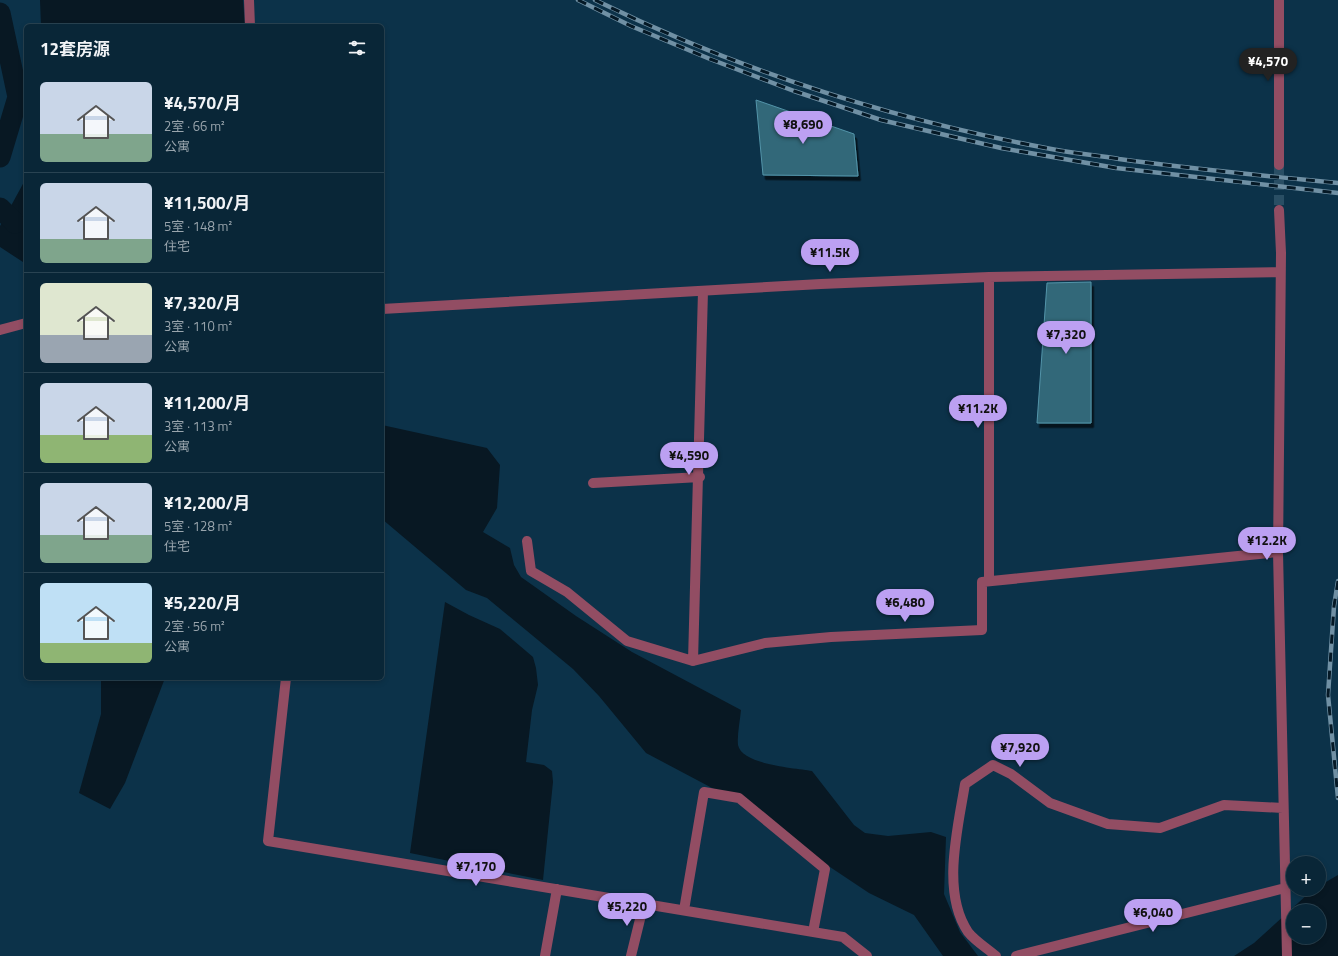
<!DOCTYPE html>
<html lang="zh">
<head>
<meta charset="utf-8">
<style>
	body { margin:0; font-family:"Titillium Web","Noto Sans SC",sans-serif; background:#122e3f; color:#f1f3f6; height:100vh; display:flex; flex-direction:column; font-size:15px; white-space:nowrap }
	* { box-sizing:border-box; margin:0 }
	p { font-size:13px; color:#99a5ad }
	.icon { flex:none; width:22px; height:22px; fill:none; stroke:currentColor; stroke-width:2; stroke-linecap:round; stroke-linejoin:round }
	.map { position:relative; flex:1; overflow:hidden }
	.details { position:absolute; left:24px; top:24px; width:360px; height:656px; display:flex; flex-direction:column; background:#092637; border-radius:6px; box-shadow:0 2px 6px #0003,0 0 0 1px #294352 }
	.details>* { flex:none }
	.fabs { position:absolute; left:1286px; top:856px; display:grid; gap:8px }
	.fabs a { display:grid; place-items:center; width:40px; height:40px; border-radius:50%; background:#092637; box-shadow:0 2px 6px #0003,0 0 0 1px #294352; font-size:20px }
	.price { position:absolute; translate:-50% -34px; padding:0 9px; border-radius:14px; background:#bca0f2; color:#111; font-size:13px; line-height:26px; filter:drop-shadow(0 1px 2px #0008) }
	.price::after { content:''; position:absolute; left:50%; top:24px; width:12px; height:9px; margin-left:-6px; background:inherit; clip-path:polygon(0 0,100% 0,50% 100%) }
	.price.active { background:#222; color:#fff }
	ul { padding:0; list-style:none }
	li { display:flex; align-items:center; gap:12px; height:100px; padding:0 16px }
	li+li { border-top:1px solid #294352 }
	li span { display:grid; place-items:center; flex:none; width:112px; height:80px; border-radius:6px; color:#555 }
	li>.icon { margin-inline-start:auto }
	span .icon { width:48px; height:48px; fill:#fffc; stroke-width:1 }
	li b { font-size:17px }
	h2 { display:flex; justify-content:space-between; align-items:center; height:48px; padding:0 16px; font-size:17px }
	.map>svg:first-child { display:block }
	.water { fill:#081823; fill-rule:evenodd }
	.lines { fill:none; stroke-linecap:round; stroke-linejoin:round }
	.river { stroke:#081823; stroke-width:21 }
	.building { fill:#336879; stroke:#5395aa; filter:url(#shadow) }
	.minor-tunnel { stroke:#294e64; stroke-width:10; stroke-dasharray:10 5; stroke-linecap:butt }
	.minor { stroke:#924d63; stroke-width:10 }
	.rail-casing { stroke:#7090a4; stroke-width:4.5 }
	.rail { stroke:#051926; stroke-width:3; stroke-dasharray:9; stroke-linecap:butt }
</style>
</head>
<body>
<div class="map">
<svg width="1338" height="956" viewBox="0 0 1338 956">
	<defs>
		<filter id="shadow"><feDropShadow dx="2.5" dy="4.5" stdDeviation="0" flood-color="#0009"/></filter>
	</defs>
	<rect width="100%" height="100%" fill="#0c3249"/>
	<path class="water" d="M40,0H243L245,26H41Z
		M24,182L26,183V264L0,247V226Z
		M382,425L487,448L500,465L497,508L483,532L510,548L514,565L521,577L576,616L632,652L741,710C740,721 737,735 738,745C742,765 795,768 812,771L854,825L865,833L888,836L931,832L946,837L944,894L960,932L978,956H943L914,915L869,893L827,865L763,815L646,753L599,696L573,669L487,598L466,590L382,519Z
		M445,602L469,615L500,629L533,657L536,668L538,685L532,710L526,762L544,765L552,771L553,782L543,880L410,853Z
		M101,678H165L125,783L110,809L79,793L101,714Z
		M1338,875V956H1234L1254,943L1309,893L1314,889H1319V886ZM1293,911H1319V937H1293Z"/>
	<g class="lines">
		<path class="river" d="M0,13L18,97L0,157
			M0,208L15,223"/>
	</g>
	<path class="building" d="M756,100L854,134L858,176L763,175Z
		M1091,282V423H1037L1047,283Z"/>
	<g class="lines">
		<path class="minor-tunnel" d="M1279,165V210"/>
		<path class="minor" d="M249,0L250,26
			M1279,0V165
			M1279,210L1281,253L1278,552L1287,956
			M989,277V581
			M382,309L821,284L989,277L1280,272
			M0,330L26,323
			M593,483L700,477
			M527,541L531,571L567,592L627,641L693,661L765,643L831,637L982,630V582L1278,552
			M693,661L703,291
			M286,678L268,841L843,937L867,956
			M684,910L704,792L739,798L825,869L813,932
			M545,956L557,889
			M631,956L644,903
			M996,956C988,949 975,941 968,932C941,892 958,828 965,784L993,765L1011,774L1050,803L1108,824L1160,828L1224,805L1283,808
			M1016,956L1285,888"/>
		<defs>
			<path id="rail" d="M578,0L631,26L710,59L794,91L881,120L1001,148L1116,168L1338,193
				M595,0C738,70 890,119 1046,148C1070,153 1095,155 1119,159C1192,169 1265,176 1338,183
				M1338,581L1334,606L1328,695L1338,798"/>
		</defs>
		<use href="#rail" class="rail-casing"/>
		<use href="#rail" class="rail"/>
	</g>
</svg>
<div class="fabs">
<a>+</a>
<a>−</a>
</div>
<b class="price active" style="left:1268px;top:82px">¥4,570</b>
<b class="price" style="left:803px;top:145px">¥8,690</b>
<b class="price" style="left:830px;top:273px">¥11.5K</b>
<b class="price" style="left:1066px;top:355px">¥7,320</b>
<b class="price" style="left:978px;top:429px">¥11.2K</b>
<b class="price" style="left:689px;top:476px">¥4,590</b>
<b class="price" style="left:1267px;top:561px">¥12.2K</b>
<b class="price" style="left:905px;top:623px">¥6,480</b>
<b class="price" style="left:1020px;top:768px">¥7,920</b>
<b class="price" style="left:476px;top:887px">¥7,170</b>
<b class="price" style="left:627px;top:927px">¥5,220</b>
<b class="price" style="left:1153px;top:933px">¥6,040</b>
<section class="details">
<h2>12套房源<svg class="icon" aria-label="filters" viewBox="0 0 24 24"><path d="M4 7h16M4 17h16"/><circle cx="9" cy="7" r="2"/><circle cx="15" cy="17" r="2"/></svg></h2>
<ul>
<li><span style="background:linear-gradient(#c9d6e8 65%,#7fa58c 0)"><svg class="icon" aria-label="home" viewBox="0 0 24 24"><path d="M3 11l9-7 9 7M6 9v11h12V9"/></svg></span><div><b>¥4,570/月</b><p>2室 · 66 m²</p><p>公寓</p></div></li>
<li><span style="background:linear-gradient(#c9d6e8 70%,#7fa58c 0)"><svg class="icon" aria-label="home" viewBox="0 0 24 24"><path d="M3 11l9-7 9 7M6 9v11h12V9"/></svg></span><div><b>¥11,500/月</b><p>5室 · 148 m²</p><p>住宅</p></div></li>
<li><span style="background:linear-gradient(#dfe7d0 65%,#9aa5b1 0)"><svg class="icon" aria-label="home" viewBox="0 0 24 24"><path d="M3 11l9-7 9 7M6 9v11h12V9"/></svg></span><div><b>¥7,320/月</b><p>3室 · 110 m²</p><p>公寓</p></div></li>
<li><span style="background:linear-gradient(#c9d6e8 65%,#8fb573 0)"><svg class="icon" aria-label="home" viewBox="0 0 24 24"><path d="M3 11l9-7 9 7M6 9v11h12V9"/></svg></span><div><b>¥11,200/月</b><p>3室 · 113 m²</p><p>公寓</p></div></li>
<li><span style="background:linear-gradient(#c9d6e8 65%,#7fa58c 0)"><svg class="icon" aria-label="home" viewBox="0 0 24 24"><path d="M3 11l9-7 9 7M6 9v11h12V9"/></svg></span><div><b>¥12,200/月</b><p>5室 · 128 m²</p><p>住宅</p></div></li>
<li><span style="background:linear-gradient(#bfe0f5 75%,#8fb573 0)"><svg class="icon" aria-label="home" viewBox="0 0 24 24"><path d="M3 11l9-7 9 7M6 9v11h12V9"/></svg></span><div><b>¥5,220/月</b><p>2室 · 56 m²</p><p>公寓</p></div></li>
</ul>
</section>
</div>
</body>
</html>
